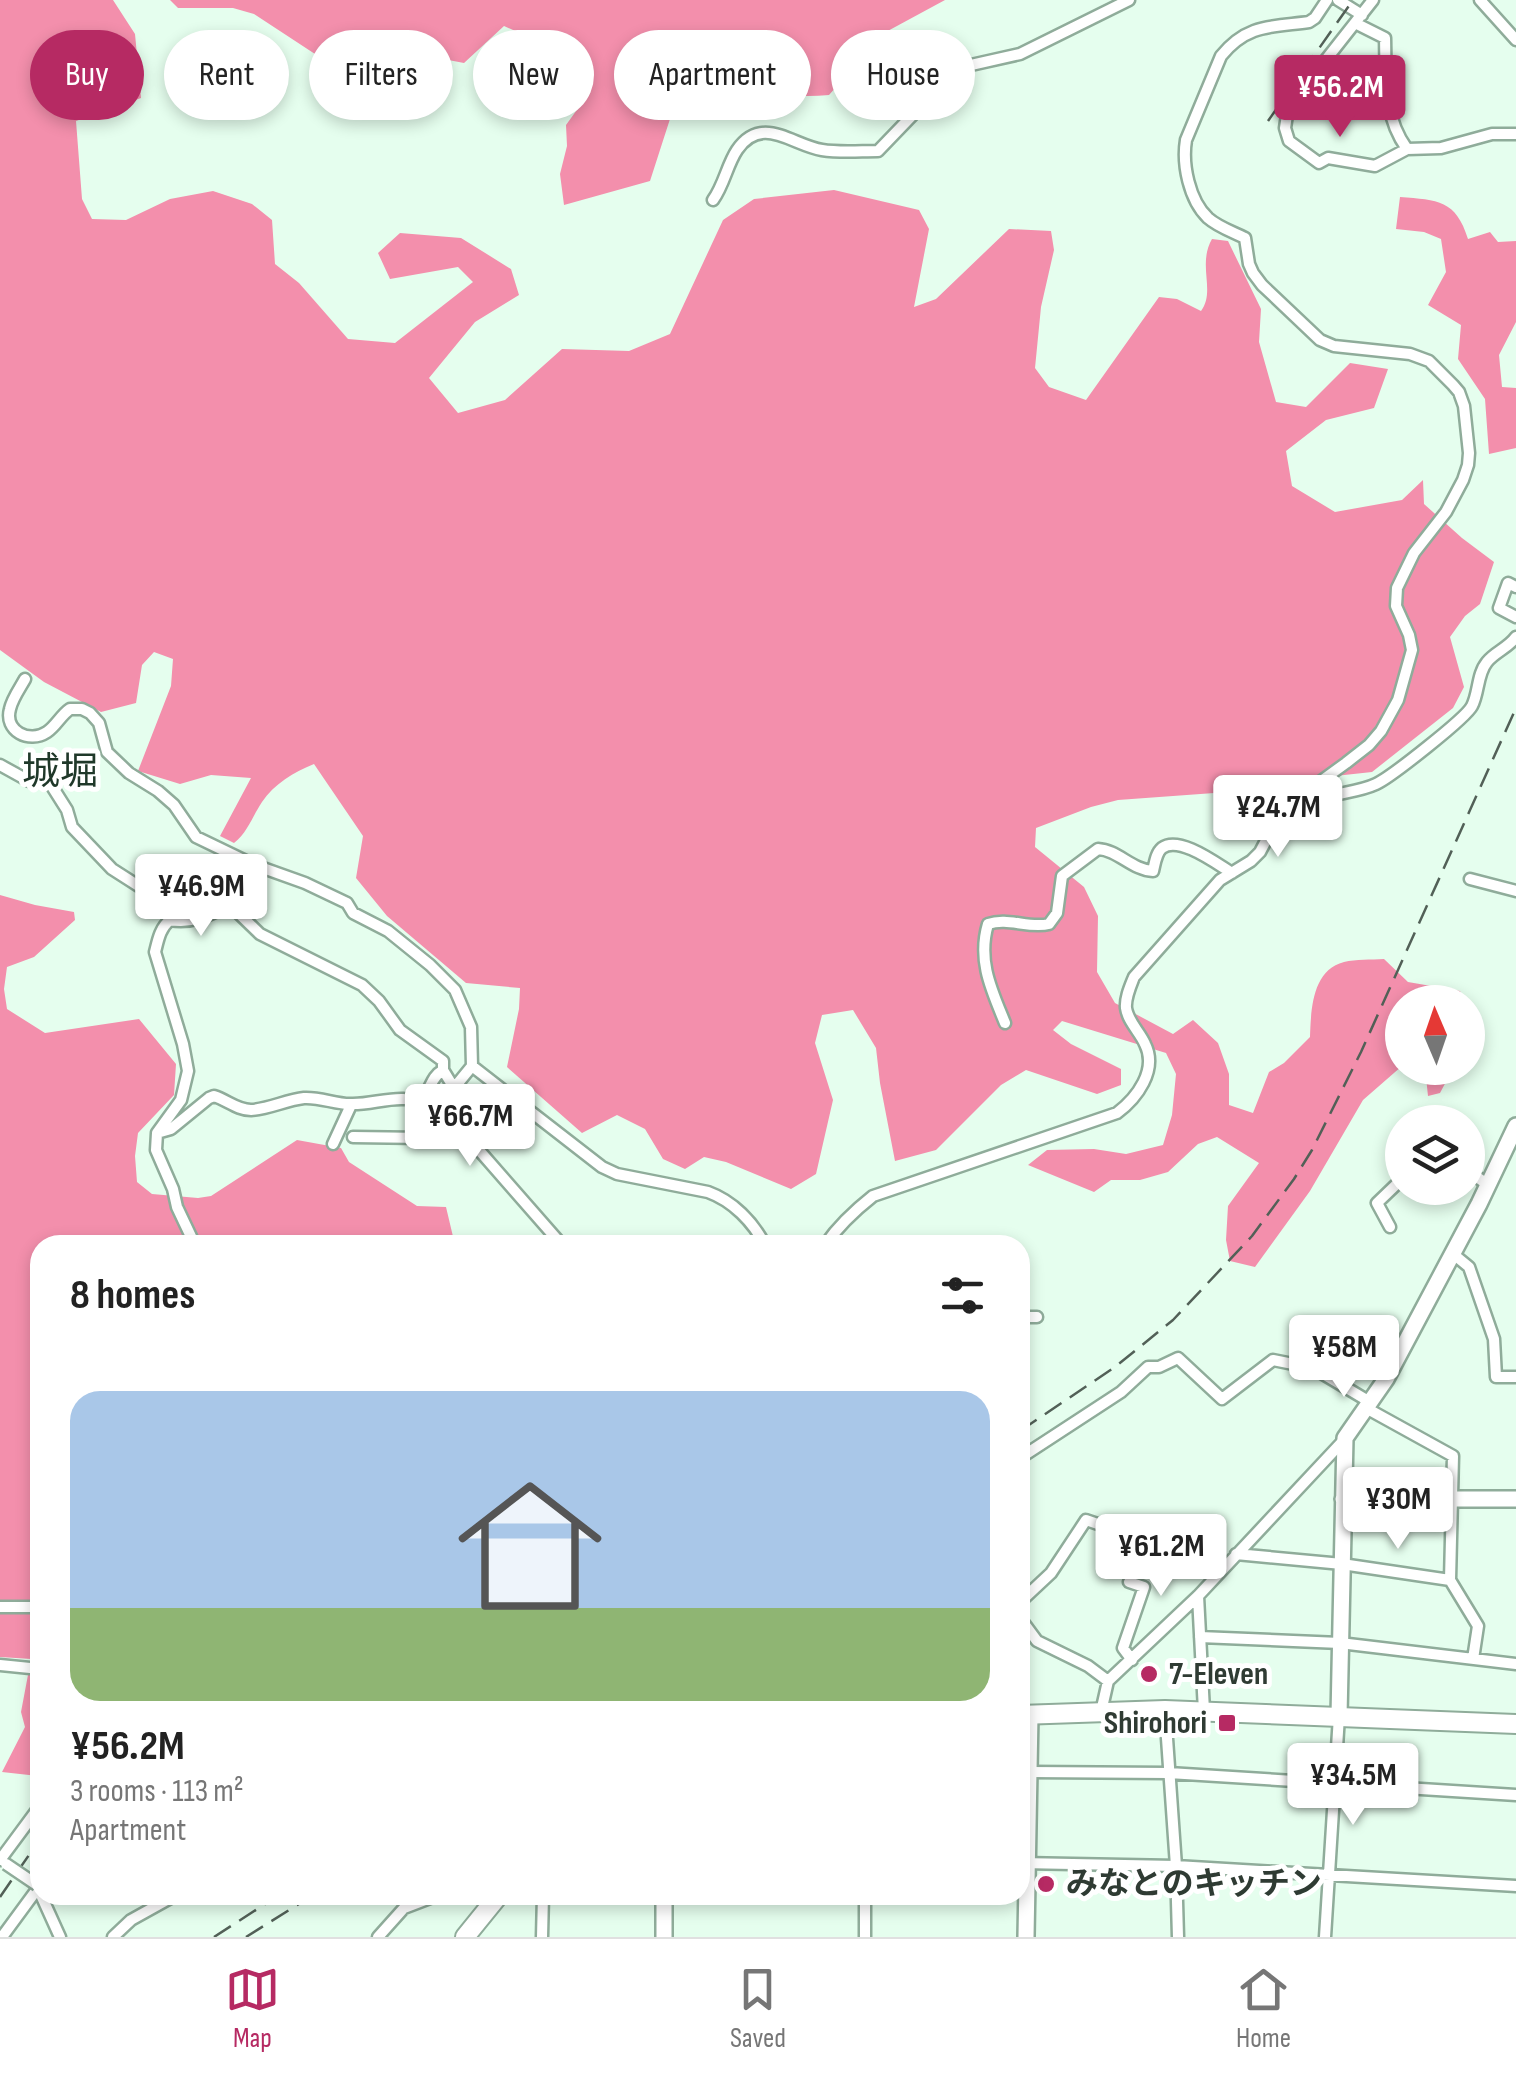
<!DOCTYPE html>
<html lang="en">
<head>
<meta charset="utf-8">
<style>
	body { margin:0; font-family:"Sofia Sans Condensed","Noto Sans JP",sans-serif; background:#f2f2f2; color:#222; height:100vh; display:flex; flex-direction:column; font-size:38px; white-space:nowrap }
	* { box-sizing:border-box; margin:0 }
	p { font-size:32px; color:#767676 }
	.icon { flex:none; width:55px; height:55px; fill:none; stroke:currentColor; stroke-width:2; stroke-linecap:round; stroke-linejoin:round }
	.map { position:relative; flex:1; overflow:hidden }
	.panel { position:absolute; left:30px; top:1235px; width:1000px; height:670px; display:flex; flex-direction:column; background:#fff; border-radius:30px; box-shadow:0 5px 15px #0003 }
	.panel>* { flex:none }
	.hud { position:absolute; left:30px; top:30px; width:1000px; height:90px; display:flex; gap:20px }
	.needle { width:65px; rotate:358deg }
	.buttons { position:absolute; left:1385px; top:985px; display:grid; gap:20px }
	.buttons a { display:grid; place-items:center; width:100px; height:100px; border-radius:50%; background:#fff; box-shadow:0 5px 15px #0003; font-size:50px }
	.price { position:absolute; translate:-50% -85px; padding:0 22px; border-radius:10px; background:#fff; color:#222; font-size:32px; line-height:65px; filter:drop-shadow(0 2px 5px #0008) }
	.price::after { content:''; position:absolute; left:50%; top:60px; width:30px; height:22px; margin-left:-15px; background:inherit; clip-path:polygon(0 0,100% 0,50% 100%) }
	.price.active { background:#b62a63; color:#fff }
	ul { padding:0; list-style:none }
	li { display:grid; align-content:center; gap:20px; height:530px; padding:0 40px }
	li+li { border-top:2px solid #e0e0e0 }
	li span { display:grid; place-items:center; height:310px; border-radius:30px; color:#555 }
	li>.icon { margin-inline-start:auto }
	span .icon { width:180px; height:180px; fill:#fffc; stroke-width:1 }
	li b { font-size:42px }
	h2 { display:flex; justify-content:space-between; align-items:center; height:120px; padding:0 40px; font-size:42px }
	.tag { padding:0 35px; border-radius:45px; background:#fff; box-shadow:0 5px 15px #0003; font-size:35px; line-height:90px }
	.tag.active { background:#b62a63; color:#fff }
	.tab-bar { display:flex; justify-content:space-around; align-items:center; height:140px; border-top:2px solid #e0e0e0; background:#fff; font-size:28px; color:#767676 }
	.tab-bar a { display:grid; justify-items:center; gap:5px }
	.tab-bar .active { color:#b62a63 }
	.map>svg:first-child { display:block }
	.forest { fill:#f38fac }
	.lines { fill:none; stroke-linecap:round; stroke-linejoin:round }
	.street-casing { stroke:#8fac9a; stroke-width:15 }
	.secondary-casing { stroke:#8fac9a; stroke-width:20 }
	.primary-casing { stroke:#8fac9a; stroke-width:22 }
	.street { stroke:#fff; stroke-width:10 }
	.secondary { stroke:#fff; stroke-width:15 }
	.primary { stroke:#fff; stroke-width:18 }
	.rail { stroke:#526057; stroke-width:2.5; stroke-dasharray:20 10; stroke-linecap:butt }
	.street-bridge-casing { stroke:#8fac9a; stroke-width:15; stroke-linecap:butt }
	.street-bridge { stroke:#fff; stroke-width:10 }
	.poi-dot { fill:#b62a63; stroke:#fff; stroke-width:4 }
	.labels { text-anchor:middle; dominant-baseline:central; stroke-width:10; stroke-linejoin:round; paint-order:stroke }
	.poi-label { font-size:32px; font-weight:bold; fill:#2f3b33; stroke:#fff; text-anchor:start }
	.quarter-label { font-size:38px; fill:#1f3829; stroke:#fff }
</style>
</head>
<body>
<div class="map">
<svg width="1516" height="1937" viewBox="0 0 1516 1937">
	<rect width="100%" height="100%" fill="#e5feee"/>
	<path class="forest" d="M0,0H113L135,34L141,98L76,121L82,199L92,219L126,220L170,199L213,191L252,204L272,220L275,264L299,283L348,339L395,343L473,282L458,267L390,279L378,253L400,233L461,238L511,269L519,295L475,322L429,378L458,413L505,400L562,349L629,351L670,334L723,220L754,199L834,190L919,210L929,229L914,307L936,299L1009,229L1051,231L1054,250L1041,307L1035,368L1049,387L1086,400L1159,297L1177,299L1201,311C1216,291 1197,265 1212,239L1228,241L1261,309L1259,342L1276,402L1306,407L1350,363L1388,369L1374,408L1326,420L1286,451L1292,486L1335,512L1402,500L1423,480L1424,504L1462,538L1494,562L1480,604L1465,616L1450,637L1464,687L1453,708L1372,772L1289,781L1228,792L1118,800L1091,807L1036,828L1035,847L1084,887L1098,916L1097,972L1115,1003L1173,1034L1193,1020L1218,1043L1229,1074V1105L1253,1113L1269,1072L1284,1063L1310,1037C1311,1010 1312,970 1344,962C1356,959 1371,960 1384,959L1408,982L1460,991L1465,1002H1402V1066L1363,1100L1310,1191L1255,1267L1230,1261L1226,1240L1228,1206L1259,1163L1217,1137L1198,1144L1168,1172L1140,1180H1111L1094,1192L1028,1165L1047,1150L1094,1149L1126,1154L1163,1145L1172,1115L1176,1074L1166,1053L1062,1021L1053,1030L1071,1044L1121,1069V1085L1097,1094L1026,1070L1001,1085L936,1150L895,1161L880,1083L876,1048L853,1010L822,1015L815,1043L833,1100L816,1174L791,1189L726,1162L704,1157L685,1169L663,1159L645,1129L617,1115L582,1133L507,1067L519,1009L520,988L466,983L387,916L356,878L363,836L314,764C294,772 274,784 262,802C252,817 248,832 234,843L220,836L251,778L211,775L180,784L138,771L171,686L173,659L154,652L142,665L136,703L101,712L44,682L0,650Z
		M170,0H945L884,33L829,95C782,100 742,87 696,77L679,91L650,181L564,205L560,174L567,146L566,125L584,100L578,59L504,26L464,63L417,54H315L254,14L233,8H178Z
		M1400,197C1438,200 1456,200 1468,239L1490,232L1498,242L1516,241V322L1499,355L1502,387L1516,388V448L1489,454L1485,399L1458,359L1461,325L1428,305L1446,272L1441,239L1424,232L1396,229Z
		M0,895L35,905L74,912L75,920L34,957L7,967L4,989L7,1009L45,1033L139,1019L176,1064L174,1095L138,1133L135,1156L137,1182L152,1194L198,1198L211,1196L297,1140L341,1148L349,1162L417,1206L446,1207L455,1245H40V1568L33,1571L32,1593L40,1597V1775L38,1776L2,1772L25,1727L21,1712L31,1659L0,1657Z
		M1425,1068H1444L1449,1076L1440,1093L1428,1096Z"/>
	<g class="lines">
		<defs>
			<path id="street" d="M1338,0L1362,15
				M1373,0L1291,104L1287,115L1285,128L1289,141L1319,163L1328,158L1375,166L1407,149L1441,148L1492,134H1516
				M1480,0L1516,40
				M1355,23L1385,38C1386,77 1383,116 1407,149
				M1340,94L1387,96
				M713,200C724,185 727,165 737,150C762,114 792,145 822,150C840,153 860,151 878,151L954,72L971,65L1020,54L1129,0
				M1516,587L1508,583L1499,608L1516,617
				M25,679C20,688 12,699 10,709C4,731 29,744 47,732C56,726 61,715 70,709H82L90,713L99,723L107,752L129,773L158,791L174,805L196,837L252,864L305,883L347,903L353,913L388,931L430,965L455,990L471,1027L472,1066L454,1088
				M0,765L29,781L48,780L67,810L72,827L112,869L151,894L161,904L170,920C193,924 210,915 230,905L260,934L362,985L379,1001L400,1030L443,1061V1070L465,1106L471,1141L562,1245
				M1288,815C1300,809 1311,802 1323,798C1341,792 1359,792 1376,784C1391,777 1466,718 1472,706C1479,693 1477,674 1487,662C1495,652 1508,648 1516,637
				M1470,879L1516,891
				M230,905L256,866
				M170,920C160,928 158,940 155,952L183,1044L188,1071L181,1100L157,1133L156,1150L173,1189L177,1207L195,1245
				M1005,1023C992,991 977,961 988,924C1008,917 1029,929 1049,924L1057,913L1062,876L1098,849C1118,850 1132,870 1153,871C1155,863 1156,853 1162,848C1179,835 1217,864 1232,873
				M472,1066L602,1167L617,1174L708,1192C733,1201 753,1222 765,1245
				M157,1133L171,1129L209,1098L214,1096C227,1100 237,1110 251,1110C269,1109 286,1100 304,1098C320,1097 335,1104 350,1104C368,1105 386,1098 404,1099C410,1099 415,1100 420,1098C431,1094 429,1078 443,1070
				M353,1137L424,1138L430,1133L428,1092
				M333,1144L351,1105
				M1468,1171L1487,1184
				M1390,1227L1377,1203L1402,1179
				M540,1245L556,1239
				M825,1245C839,1225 854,1211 873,1196L1117,1113C1137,1098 1158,1070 1145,1044C1140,1032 1128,1022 1126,1008C1125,998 1130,987 1134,977L1220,880L1251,861L1260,852L1272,829L1306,792L1346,763L1369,745L1381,731L1398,700L1412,650L1409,635L1396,606L1397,588L1414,553L1446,512L1463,480L1468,465L1469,453L1464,406L1459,392L1453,385L1429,361L1410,354L1334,346L1320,340L1262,285L1253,273L1249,264L1245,238C1233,232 1218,227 1208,218C1189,200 1182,164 1186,140L1221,56C1247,24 1271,27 1309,22L1315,18L1327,0
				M1452,1253L1469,1267L1494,1339L1496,1377H1516
				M1020,1317H1037
				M1366,1408L1453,1456L1450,1580L1478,1626L1473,1659
				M1020,1458L1121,1392L1148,1367H1159L1178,1358L1222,1399L1273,1360L1313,1368L1370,1402
				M1236,1554L1342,1564L1450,1580
				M1129,1582L1144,1587L1123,1648L1132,1660
				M1198,1596L1204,1711
				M1020,1602L1051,1573L1086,1520L1171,1549L1221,1570
				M0,1607H40
				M1020,1618L1037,1641L1088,1666L1108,1681
				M1200,1637L1340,1643L1516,1664
				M0,1665L40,1669
				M1165,1710L1176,1866L1178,1937
				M1101,1712L1108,1681L1198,1596L1344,1440
				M1029,1772L1169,1773L1516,1795
				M0,1860L40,1806
				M1021,1863L1176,1866L1516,1886
				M41,1895L60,1937
				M2,1937L38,1888
				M113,1937L131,1920L176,1895
				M378,1937L404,1908L438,1895
				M542,1937L543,1895
				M865,1937V1895
				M1325,1937L1339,1716"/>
			<path id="secondary" d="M1343,1499H1516
				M1339,1716L1345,1438L1386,1379L1479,1204L1516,1126
				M664,1937V1895
				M1026,1937L1030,1715"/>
			<path id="primary" d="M1020,1715L1165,1710L1516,1724
				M465,1937L499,1895"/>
		</defs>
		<use href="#street" class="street-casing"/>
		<use href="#secondary" class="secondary-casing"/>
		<use href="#primary" class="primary-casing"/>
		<use href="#street" class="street"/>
		<use href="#secondary" class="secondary"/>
		<use href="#primary" class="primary"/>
		<path class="rail" d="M1268,121L1353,0
			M1020,1431L1115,1367L1173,1320L1252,1236L1294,1179L1312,1150L1361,1052L1516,708
			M0,1897L40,1839
			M214,1937L279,1895
			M246,1937L313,1895"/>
		<defs>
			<path id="street-bridge" d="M6,1864L37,1885"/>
		</defs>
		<use href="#street-bridge" class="street-bridge-casing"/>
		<use href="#street-bridge" class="street-bridge"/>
	</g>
	<g class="poi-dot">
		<circle cx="1149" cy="1674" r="10"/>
		<rect x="1217" y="1713" width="20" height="20" rx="5"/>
		<circle cx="1046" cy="1884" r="10"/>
	</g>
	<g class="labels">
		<g class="poi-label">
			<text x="1169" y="1674">7-Eleven</text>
			<text x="1207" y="1723" text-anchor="end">Shirohori</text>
			<text x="1066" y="1884">みなとのキッチン</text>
		</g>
		<g class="quarter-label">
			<text x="60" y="772">城堀</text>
		</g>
	</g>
</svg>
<div class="buttons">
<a><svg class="needle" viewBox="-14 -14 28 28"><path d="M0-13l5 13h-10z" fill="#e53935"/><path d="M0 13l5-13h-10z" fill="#767676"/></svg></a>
<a><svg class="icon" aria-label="layers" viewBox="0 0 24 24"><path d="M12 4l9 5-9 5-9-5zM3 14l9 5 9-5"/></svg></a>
</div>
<b class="price active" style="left:1340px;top:140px">¥56.2M</b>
<b class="price" style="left:1278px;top:860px">¥24.7M</b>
<b class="price" style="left:201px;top:939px">¥46.9M</b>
<b class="price" style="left:470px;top:1169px">¥66.7M</b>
<b class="price" style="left:1344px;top:1400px">¥58M</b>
<b class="price" style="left:1398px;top:1552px">¥30M</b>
<b class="price" style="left:1161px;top:1599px">¥61.2M</b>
<b class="price" style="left:1353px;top:1828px">¥34.5M</b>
<div class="hud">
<a class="tag active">Buy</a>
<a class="tag">Rent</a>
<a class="tag">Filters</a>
<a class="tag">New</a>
<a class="tag">Apartment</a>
<a class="tag">House</a>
</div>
<section class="panel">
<h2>8 homes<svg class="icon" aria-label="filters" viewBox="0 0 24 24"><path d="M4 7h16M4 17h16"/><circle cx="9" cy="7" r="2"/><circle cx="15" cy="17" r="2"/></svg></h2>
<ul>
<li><span style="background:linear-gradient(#a9c7e8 70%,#8fb573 0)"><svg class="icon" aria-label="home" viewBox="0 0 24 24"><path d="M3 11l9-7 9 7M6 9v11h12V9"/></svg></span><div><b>¥56.2M</b><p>3 rooms · 113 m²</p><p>Apartment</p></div></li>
</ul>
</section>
</div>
<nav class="tab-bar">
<a class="active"><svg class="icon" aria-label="map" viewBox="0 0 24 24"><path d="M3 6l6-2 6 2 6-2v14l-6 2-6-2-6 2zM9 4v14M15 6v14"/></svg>Map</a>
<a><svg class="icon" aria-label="saved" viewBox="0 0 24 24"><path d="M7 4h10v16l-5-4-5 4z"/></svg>Saved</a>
<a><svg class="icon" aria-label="home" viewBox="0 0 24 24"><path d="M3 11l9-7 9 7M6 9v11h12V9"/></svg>Home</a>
</nav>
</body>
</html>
